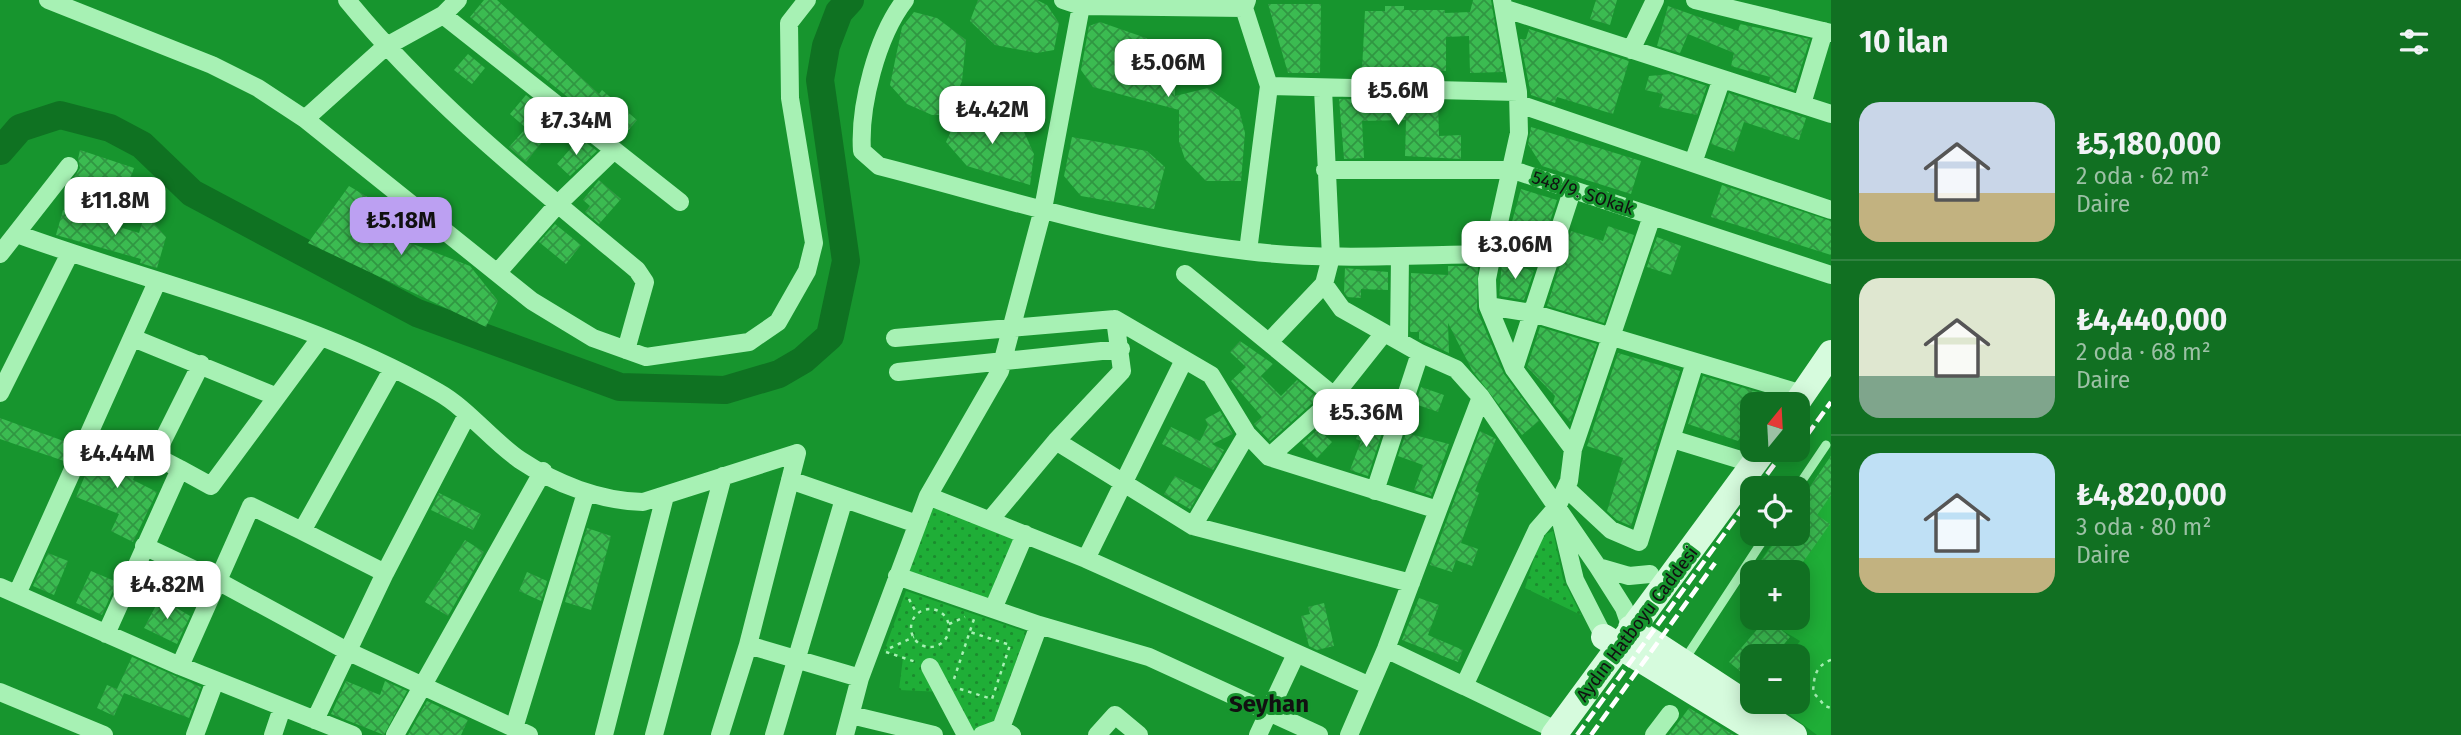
<!DOCTYPE html>
<html lang="tr">
<head>
<meta charset="utf-8">
<style>
	body { margin:0; font-family:"Fira Sans",sans-serif; background:#1e782f; color:#f1f3f6; height:100vh; display:flex; flex-direction:column; font-size:26px; white-space:nowrap }
	* { box-sizing:border-box; margin:0 }
	p { font-size:23px; color:#9cc1a5 }
	.icon { flex:none; width:38px; height:38px; fill:none; stroke:currentColor; stroke-width:2; stroke-linecap:round; stroke-linejoin:round }
	.map { position:relative; flex:1; overflow:hidden }
	.side { display:flex; flex-direction:column; background:#117022; width:630px }
	.side>* { flex:none }
	.needle { width:46px; rotate:18deg }
	.tools { position:absolute; left:1740px; top:392px; display:grid; gap:14px }
	.tools a { display:grid; place-items:center; width:70px; height:70px; border-radius:14px; background:#117022; box-shadow:0 4px 18px #0003; font-size:35px }
	.price { position:absolute; translate:-50% -60px; padding:0 16px; border-radius:14px; background:#fff; color:#222; font-size:23px; line-height:46px; filter:drop-shadow(0 2px 4px #0008) }
	.price::after { content:''; position:absolute; left:50%; top:42px; width:21px; height:16px; margin-left:-10px; background:inherit; clip-path:polygon(0 0,100% 0,50% 100%) }
	.price.selected { background:#bca0f2; color:#111 }
	ul { padding:0; list-style:none }
	li { display:flex; align-items:center; gap:21px; height:175px; padding:0 28px }
	li+li { border-top:2px solid #308240 }
	li span { display:grid; place-items:center; flex:none; width:196px; height:140px; border-radius:21px; color:#555 }
	li>.icon { margin-inline-start:auto }
	span .icon { width:84px; height:84px; fill:#fffc; stroke-width:1 }
	li b { font-size:30px }
	h2 { display:flex; justify-content:space-between; align-items:center; height:84px; padding:0 28px; font-size:30px }
	main { display:flex; flex:1; min-height:0 }
	.map>svg:first-child { display:block }
	.park { fill:url(#park-dots) }
	.pitch { fill:#1fae37 }
	.lines { fill:none; stroke-linecap:round; stroke-linejoin:round }
	.river { stroke:#0f7222; stroke-width:28 }
	.building { fill:url(#building-cross-hatch) }
	.path { stroke:#a7f1b4; stroke-width:2.5; stroke-dasharray:3.5 5; stroke-linecap:butt }
	.lane { stroke:#a7f1b4; stroke-width:9 }
	.street { stroke:#a7f1b4; stroke-width:18 }
	.secondary { stroke:#d6fbdd; stroke-width:26 }
	.rail { stroke:#fff; stroke-width:4.5; stroke-dasharray:12 5; stroke-linecap:butt }
	.labels { text-anchor:middle; dominant-baseline:central; stroke-width:6; stroke-linejoin:round; paint-order:stroke }
	.street-label { font-size:18px; fill:#111; stroke:#17952e }
	.district-label { font-size:24px; font-weight:bold; fill:#111; stroke:#17952e }
</style>
</head>
<body>
<main>
<div class="map">
<svg width="1831" height="735" viewBox="0 0 1831 735">
	<defs>
		<pattern id="park-dots" width="8" height="8" patternUnits="userSpaceOnUse" patternTransform="scale(1.75)"><rect width="8" height="8" fill="#1fae37"/><path d="M2 2h.1M6 6h.1" fill="none" stroke="#1a8c2d" stroke-width="1.8" stroke-linecap="round"/></pattern>
		<pattern id="building-cross-hatch" width="8" height="8" patternUnits="userSpaceOnUse" patternTransform="scale(1.75)"><rect width="8" height="8" fill="#3bbb51"/><path d="M0 0l8 8M0 8l8-8" fill="none" stroke="#309742"/></pattern>
	</defs>
	<rect width="100%" height="100%" fill="#17952e"/>
	<path class="park" d="M928,496L1025,534L993,609L897,576Z
		M1553,531L1563,579L1581,615L1525,588L1541,536Z
		M906,591L1026,632L993,729L966,735L943,692L899,690L903,658L884,651Z"/>
	<path class="pitch" d="M1831,456V735H1817L1773,702H1797V656H1789L1800,641L1762,618H1797V572H1753L1779,534H1797V506Z"/>
	<g class="lines">
		<path class="river" d="M0,151L20,128L60,115L110,128L142,145L192,193L417,313L620,387L725,390L779,374L803,360L830,336L846,261L820,80L826,46L839,12L850,0"/>
	</g>
	<path class="building" d="M484,0H497L599,94L602,90L637,120L620,140L470,17Z
		M978,0H1037L1047,5L1059,23L1054,50L1037,53L995,45L970,21Z
		M1473,0H1491L1503,72L1470,73L1469,36L1446,37V71H1422V78L1380,69L1362,70L1365,11H1385V6H1404V10H1445V13L1470,12Z
		M1596,0H1617L1610,25L1590,19Z
		M1268,4H1321L1320,73H1288Z
		M1668,6L1738,31L1740,24L1810,39L1794,90L1769,82L1770,77L1731,66L1734,53L1688,34L1680,53L1657,46Z
		M914,12L937,18L966,40L962,81L948,115H932L907,104L890,85L902,27Z
		M1100,22L1146,38L1175,59V96L1208,88L1239,110L1245,133L1241,181H1206L1185,159L1179,142V110L1093,87L1081,70L1089,26Z
		M1529,29L1629,61L1613,114L1557,97L1555,103L1531,95L1520,39H1526Z
		M468,54L485,68L472,84L454,70Z
		M1671,74L1707,86L1697,115L1659,107L1663,94L1645,90L1649,76Z
		M1729,93L1806,118L1799,140L1744,122L1734,152L1711,144Z
		M526,95L559,121L526,162L509,147L526,128L510,114Z
		M1339,99L1438,101L1439,136L1461,135V159L1405,156L1406,120L1362,121L1364,158L1344,159Z
		M961,109L984,113L1024,132L1034,154L1030,185L967,166L946,142Z
		M1531,127L1641,161L1631,194L1542,166L1528,144Z
		M1072,137L1147,151L1165,167L1154,209L1081,196L1064,176Z
		M580,138L597,151L570,176L557,164Z
		M80,150L134,168L130,179L149,185L140,211L68,187L80,168L78,159Z
		M599,180L621,199L599,224L585,212L590,206L583,200Z
		M1722,185L1831,221V255L1711,217Z
		M349,186L403,218L395,237L470,266L498,301L486,327L308,243Z
		M1521,189L1557,200L1542,246L1508,236Z
		M63,210L139,233L145,213L166,237L157,268L140,263L141,259L56,235Z
		M555,224L581,245L566,264L539,242Z
		M1608,226L1634,235L1604,323L1547,306L1571,231L1603,241Z
		M1657,237L1681,246L1671,275L1647,267Z
		M1502,261L1534,271L1524,300L1499,296Z
		M1448,266H1478L1477,310L1504,374L1539,421L1522,435L1472,370L1448,323L1449,353L1419,339V332H1410L1411,273L1448,275Z
		M1345,268L1388,272V290L1361,289V298L1347,297L1344,292Z
		M1540,327L1597,344L1570,422L1553,403L1555,396L1527,367Z
		M1240,341L1273,364L1261,376L1281,396L1297,380L1318,398L1270,441L1254,424L1262,417L1231,381L1246,367L1230,352Z
		M1618,353L1680,371L1631,526L1617,520L1607,511L1623,458L1587,446Z
		M1703,376L1768,395L1762,404H1752V420L1738,441L1688,424Z
		M1421,387L1444,395L1438,412L1415,404Z
		M1220,411L1233,434L1212,444L1224,450L1213,470L1162,444L1171,427L1200,441L1208,425L1205,419Z
		M0,418L72,444L64,461L0,439Z
		M1361,423L1383,430L1368,476L1350,470L1361,441L1356,439Z
		M1318,429L1332,442L1317,458L1302,443Z
		M1480,431L1496,439L1475,491L1479,493L1461,543L1478,549L1472,566L1456,560L1452,572L1430,565Z
		M1406,433L1449,444L1431,496L1414,490L1423,465L1398,456Z
		M99,442L140,460L133,480L157,492L133,542L111,531L119,514L76,497Z
		M1831,456V495L1817,515L1830,524L1796,572H1753L1781,534H1797V511L1806,499L1803,497Z
		M1175,476L1201,490L1190,509L1164,494Z
		M439,493L481,514L473,530L431,510Z
		M587,528L611,536L591,610L565,602Z
		M465,540L484,552L448,616L425,602Z
		M48,553L68,561L54,595L33,586Z
		M91,571L117,582L102,615L76,603Z
		M527,572L547,581L541,601L519,591Z
		M160,598L190,616L177,644L144,628Z
		M1419,598L1439,605L1428,635L1463,650L1458,662L1402,640Z
		M1324,603L1334,646L1317,650L1309,646L1301,616L1310,614L1308,607Z
		M1767,618L1790,637L1774,656H1752V681L1729,662Z
		M132,657L201,687L189,718L124,693L114,716L97,708L107,685L117,689Z
		M346,681L380,695L385,681L407,691L384,735L331,714Z
		M427,701L468,720L461,735H408Z
		M1689,708L1734,735H1669Z"/>
	<g class="lines">
		<path class="path" d="M909,599L917,614
			M911 628a19 19 0 1 1 38 0a19 19 0 1 1-38 0Z
			M949,624L965,617
			M890,648L914,637
			M886,652L916,662
			M1831,660C1815,666 1814,677 1813,692L1825,706L1831,708
			M954,679L974,619
			M960,689L992,699L1010,645L970,632"/>
		<path class="lane" d="M1797,488L1826,445
			M1685,659L1767,534"/>
		<path class="street" d="M48,0L212,65L258,88L305,119L532,301L593,338L646,357L749,342L778,322L807,271L814,243L790,98L789,23L807,0
			M347,0C431,103 535,185 637,270L645,282L626,350
			M905,0C877,36 859,106 862,151L879,166C1000,197 1123,237 1247,251C1328,261 1410,255 1492,254L1487,279L1488,306L1514,369L1573,449
			M1063,0L1081,6L1244,8L1247,0
			M1695,0L1831,33
			M1244,8L1269,86L1248,251
			M1506,9L1831,114
			M443,15L680,202
			M1631,50L1655,0
			M1269,86L1518,92
			M1323,89L1331,257L1324,284L1342,309L1420,353L1456,369L1481,397L1598,567L1629,576L1650,574
			M1519,104L1831,210
			M1802,104L1824,31
			M305,119L385,47L443,15L458,0
			M1693,163L1721,81
			M1325,170H1513L1831,275
			M17,234C157,285 308,318 438,392C468,409 491,440 520,460C556,484 600,501 643,502L797,453
			M0,254L69,166
			M1492,254L1519,133L1518,92L1502,0
			M497,273L558,204L612,152
			M1185,274L1334,396
			M1488,306L1532,313L1803,394
			M133,338L275,396
			M895,338L1115,319L1211,375L1247,434L1269,457L1438,510L1386,649L1349,735
			M1399,341L1400,256
			M1269,342L1324,284
			M1514,369L1572,191
			M898,372L1121,349
			M0,393L70,253
			M1672,439L1754,464
			M1056,441L1193,526L1411,583
			M1269,457L1326,406L1384,333
			M180,469L155,456L201,364
			M790,480L917,524
			M1566,488L1611,530L1639,542L1695,362
			M1375,491L1420,353
			M928,496L1086,559L1370,686
			M1438,510L1481,397
			M1560,517L1575,580L1604,637
			M990,520L1056,441L1122,371L1115,319
			M1193,526L1247,434
			M302,531L385,573
			M144,546L216,580L347,651L529,735
			M1086,559L1184,360
			M1598,567L1624,608L1631,628
			M897,576L1039,625L1149,657L1319,735
			M0,587L180,666L353,735
			M17,594L157,282
			M993,609L1025,534
			M106,634L180,469L211,486L321,337
			M748,645L860,678
			M1386,649L1464,686
			M180,666L251,506L302,531L392,370
			M930,667L966,735
			M0,692L104,735
			M851,715L934,735
			M315,720L385,573L467,415
			M514,728L586,493
			M1001,728L1039,625
			M1558,731L1464,686L1537,530L1557,507L1569,481L1573,449L1652,216
			M195,735L215,681
			M273,735L282,708
			M395,735L543,471
			M604,735L665,496
			M654,735L723,476
			M720,735L748,645L797,453
			M774,735L844,499
			M845,735L860,678L928,496L1000,371L1043,209L1081,6
			M982,735L1001,728L1012,735
			M1097,735L1115,715L1139,735
			M1258,735L1296,654
			M1654,735L1670,714"/>
		<path class="secondary" d="M1796,404L1831,353
			M1631,628L1794,735
			M1604,637L1764,735
			M1554,735L1764,450"/>
		<path class="rail" d="M1797,449L1831,402
			M1757,488L1785,450
			M1577,735L1752,496
			M1591,735L1715,563"/>
	</g>
	<g class="labels">
		<g class="street-label">
			<text transform="translate(1583 193) rotate(18)">548/9. SOkak</text>
			<text transform="translate(1637 624) rotate(-53)">Aydın Hatboyu Caddesi</text>
		</g>
		<g class="district-label">
			<text x="1269" y="704">Seyhan</text>
		</g>
	</g>
</svg>
<div class="tools">
<a><svg class="needle" viewBox="-14 -14 28 28"><path d="M0-13l5 13h-10z" fill="#e53935"/><path d="M0 13l5-13h-10z" fill="#9cc1a5"/></svg></a>
<a><svg class="icon" aria-label="locate" viewBox="0 0 24 24"><circle cx="12" cy="12" r="6"/><path d="M12 2v4M12 18v4M2 12h4M18 12h4"/></svg></a>
<a>+</a>
<a>−</a>
</div>
<b class="price" style="left:1168px;top:99px">₺5.06M</b>
<b class="price" style="left:1398px;top:127px">₺5.6M</b>
<b class="price" style="left:992px;top:146px">₺4.42M</b>
<b class="price" style="left:576px;top:157px">₺7.34M</b>
<b class="price" style="left:115px;top:237px">₺11.8M</b>
<b class="price selected" style="left:401px;top:257px">₺5.18M</b>
<b class="price" style="left:1515px;top:281px">₺3.06M</b>
<b class="price" style="left:1366px;top:449px">₺5.36M</b>
<b class="price" style="left:117px;top:490px">₺4.44M</b>
<b class="price" style="left:167px;top:621px">₺4.82M</b>
</div>
<section class="side">
<h2>10 ilan<svg class="icon" aria-label="filters" viewBox="0 0 24 24"><path d="M4 7h16M4 17h16"/><circle cx="9" cy="7" r="2"/><circle cx="15" cy="17" r="2"/></svg></h2>
<ul>
<li><span style="background:linear-gradient(#c9d6e8 65%,#c2b280 0)"><svg class="icon" aria-label="home" viewBox="0 0 24 24"><path d="M3 11l9-7 9 7M6 9v11h12V9"/></svg></span><div><b>₺5,180,000</b><p>2 oda · 62 m²</p><p>Daire</p></div></li>
<li><span style="background:linear-gradient(#dfe7d0 70%,#7fa58c 0)"><svg class="icon" aria-label="home" viewBox="0 0 24 24"><path d="M3 11l9-7 9 7M6 9v11h12V9"/></svg></span><div><b>₺4,440,000</b><p>2 oda · 68 m²</p><p>Daire</p></div></li>
<li><span style="background:linear-gradient(#bfe0f5 75%,#c2b280 0)"><svg class="icon" aria-label="home" viewBox="0 0 24 24"><path d="M3 11l9-7 9 7M6 9v11h12V9"/></svg></span><div><b>₺4,820,000</b><p>3 oda · 80 m²</p><p>Daire</p></div></li>
</ul>
</section>
</main>
</body>
</html>
